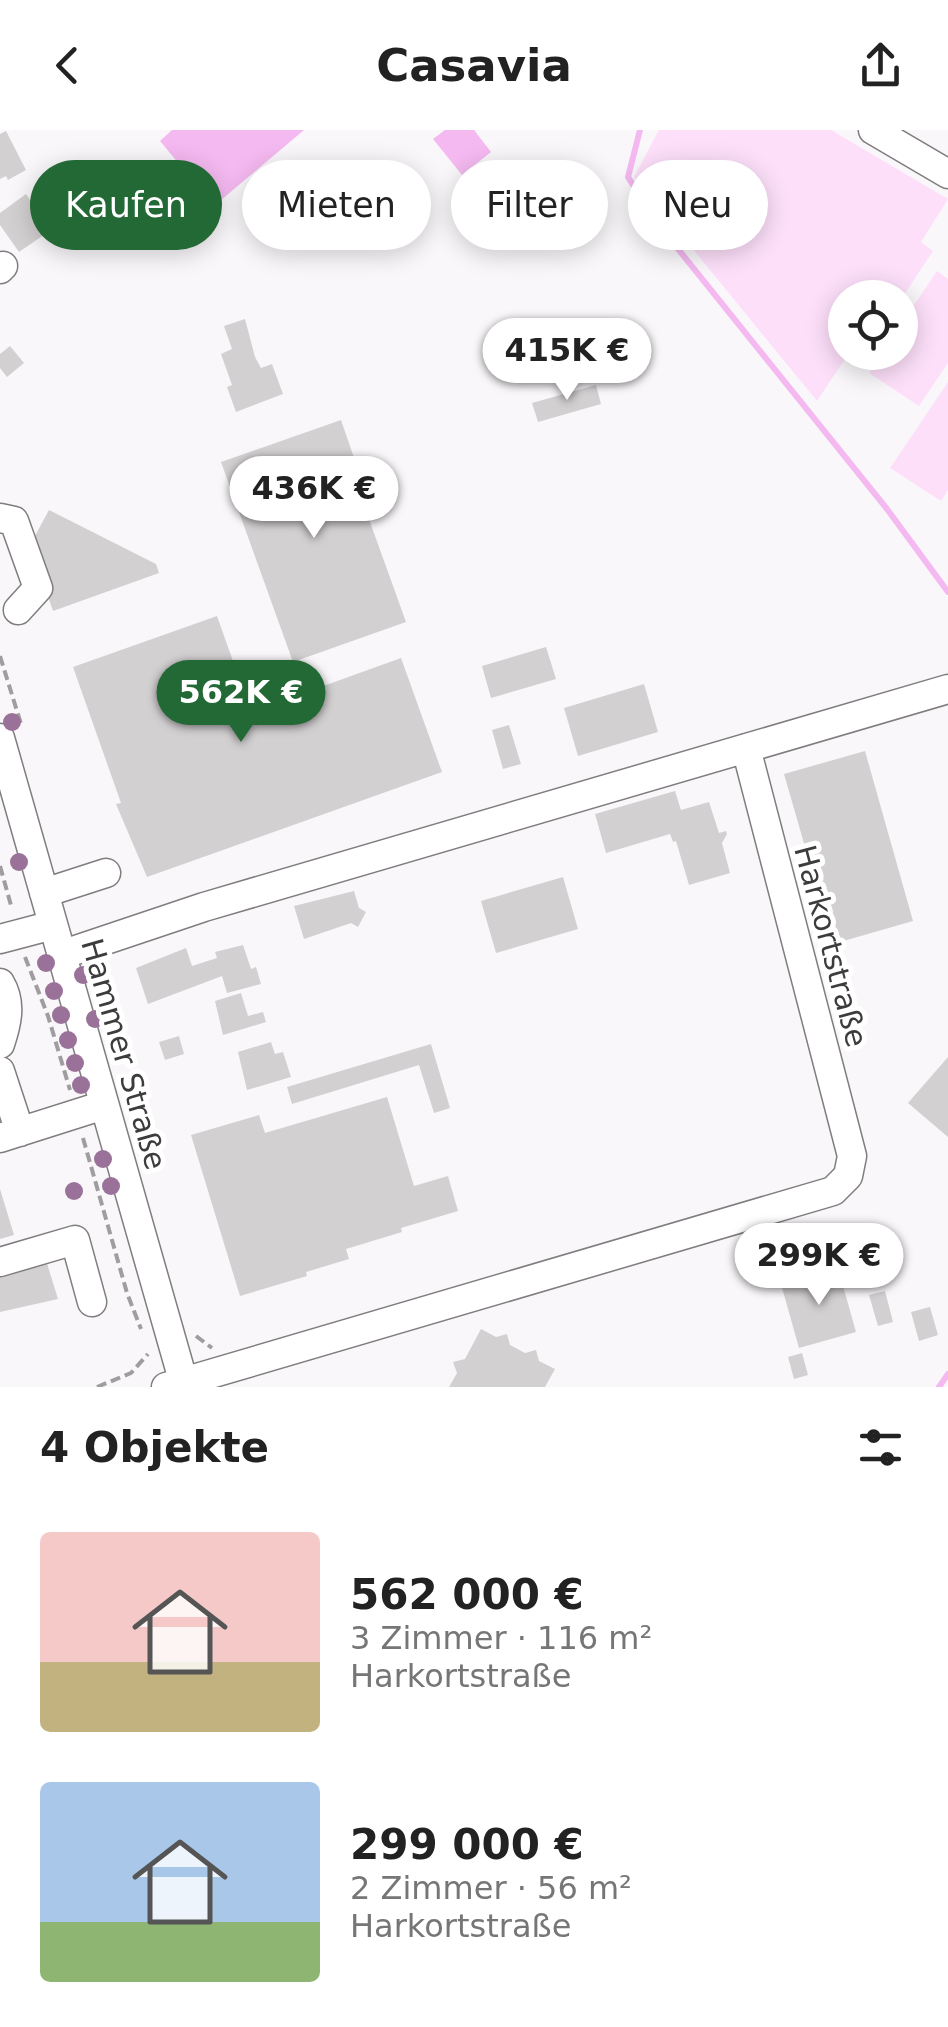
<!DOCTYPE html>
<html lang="de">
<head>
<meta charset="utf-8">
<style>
	body { margin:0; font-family:"DejaVu Sans",sans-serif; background:#f6f6f6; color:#222; height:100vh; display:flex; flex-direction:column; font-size:38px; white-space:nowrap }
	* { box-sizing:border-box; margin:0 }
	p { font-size:32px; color:#767676 }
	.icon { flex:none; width:55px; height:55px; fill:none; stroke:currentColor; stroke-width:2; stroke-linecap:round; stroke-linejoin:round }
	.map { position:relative; height:1257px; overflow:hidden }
	.side { display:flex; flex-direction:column; background:#fff; flex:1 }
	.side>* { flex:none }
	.banner { position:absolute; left:30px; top:30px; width:890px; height:90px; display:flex; gap:20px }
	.fabs { position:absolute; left:828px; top:150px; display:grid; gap:20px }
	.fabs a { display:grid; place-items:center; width:90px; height:90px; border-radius:50%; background:#fff; box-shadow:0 5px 25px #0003; font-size:50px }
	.price { position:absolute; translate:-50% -85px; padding:0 22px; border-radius:35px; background:#fff; color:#222; font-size:32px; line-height:65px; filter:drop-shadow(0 2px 5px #0008) }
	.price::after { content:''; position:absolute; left:50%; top:60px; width:30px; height:22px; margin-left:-15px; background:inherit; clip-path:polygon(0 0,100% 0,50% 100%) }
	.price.on { background:#226935; color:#fff }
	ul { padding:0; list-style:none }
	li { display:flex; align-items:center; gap:30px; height:250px; padding:0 40px }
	li span { display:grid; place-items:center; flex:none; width:280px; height:200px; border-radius:10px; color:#555 }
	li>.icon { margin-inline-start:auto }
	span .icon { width:120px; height:120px; fill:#fffc; stroke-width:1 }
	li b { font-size:42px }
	h2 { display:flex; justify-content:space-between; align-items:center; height:120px; padding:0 40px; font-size:42px }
	.tag { padding:0 35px; border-radius:45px; background:#fff; box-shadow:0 5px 25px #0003; font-size:35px; line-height:90px }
	.tag.on { background:#226935; color:#fff }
	header { display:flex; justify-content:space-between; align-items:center; height:130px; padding:0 40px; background:#fff; font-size:45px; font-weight:600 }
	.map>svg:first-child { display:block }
	.green { fill:#fddffa }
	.water { fill:#f4b9f0 }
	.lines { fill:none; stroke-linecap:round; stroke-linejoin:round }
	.stream { stroke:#f4b9f0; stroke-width:6 }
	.building { fill:#d3d0d2 }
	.minor-casing { stroke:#807d7f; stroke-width:31 }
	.path { stroke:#9f9d9f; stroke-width:4; stroke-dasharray:10 5; stroke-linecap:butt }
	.minor { stroke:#fff; stroke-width:28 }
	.tree { fill:#9a7299 }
	.labels { text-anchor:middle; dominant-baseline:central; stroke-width:10; stroke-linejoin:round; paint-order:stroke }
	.street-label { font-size:30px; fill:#3d3c3d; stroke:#fff }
</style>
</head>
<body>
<header><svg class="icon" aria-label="back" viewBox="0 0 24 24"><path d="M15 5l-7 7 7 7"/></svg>Casavia<svg class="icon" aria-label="share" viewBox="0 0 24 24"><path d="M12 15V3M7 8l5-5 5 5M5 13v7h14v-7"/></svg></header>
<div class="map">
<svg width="948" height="1257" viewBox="0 0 948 1257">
	<rect width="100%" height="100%" fill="#faf7fa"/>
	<path class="green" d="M659,0H831L948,69L921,112L933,121L900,171V168H845V222L849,223L817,271L634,47Z
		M937,141L948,149V233L919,276L869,243L883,223L900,222V196Z
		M948,252V360L941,371L890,338Z"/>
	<path class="water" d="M172,0H304L214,76L160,11Z
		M445,0H474L491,22L462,45L433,9Z"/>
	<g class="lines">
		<path class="stream" d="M640,0L628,47L662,99L887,379L948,462
			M939,1257L948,1244"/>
	</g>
	<path class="building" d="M6,1L26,40L8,50L6,46L0,49V4Z
		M26,64L51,100L19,122L0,95V83Z
		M245,189L255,227L261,238L272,234L283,264L236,282L227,257L232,255L221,224L232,219L224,196Z
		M10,216L24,233L7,247L0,238V224Z
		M596,255L601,274L538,292L532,273Z
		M341,290L362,351L356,353L406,492L293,532L221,332Z
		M49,380L156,434L159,443L53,481L30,415Z
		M217,486L251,582L401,528L442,642L147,747L116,674L121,673L73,537Z
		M546,517L556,549L491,568L482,536Z
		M644,554L658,602L578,626L564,578Z
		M509,595L521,634L503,639L492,600Z
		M865,621L913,791L833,814L784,644Z
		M675,661L681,680L709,672L719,703L726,701L727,704L722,713L730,743L689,755L676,711L673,712L670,704L606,723L595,684Z
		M563,747L578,799L496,823L481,771Z
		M354,761L359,778L366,782L358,797L351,793L304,809L294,776Z
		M243,815L251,839L256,837L261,854L227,863L222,846L148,874L136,838L186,818L192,836L217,828L215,822Z
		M241,863L248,886L263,882L266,892L223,905L215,871Z
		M179,906L184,924L165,930L159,912Z
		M271,912L275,924L283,922L291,947L247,960L238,922Z
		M431,914L450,978L434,983L419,935L292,974L287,957Z
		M948,927V1007L908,973Z
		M387,967L414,1056L448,1046L458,1081L401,1098L402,1102L346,1119L349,1129L306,1142L307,1146L240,1166L191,1005L259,985L265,1003Z
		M0,1059L14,1105L0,1109Z
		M45,1127L58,1169L0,1182V1142Z
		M838,1138L856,1202L799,1218L781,1154Z
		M885,1161L893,1192L878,1196L869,1165Z
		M930,1177L938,1205L919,1211L911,1182Z
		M481,1199L496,1207L507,1204L510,1215L525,1223L536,1220L539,1231L555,1239L545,1257H449L457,1243L453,1232L465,1229Z
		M802,1223L808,1245L794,1249L788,1227Z"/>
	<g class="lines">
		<defs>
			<path id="minor" d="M873,0L948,44
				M0,139L3,136
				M0,388L14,391L38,458L18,480
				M0,608L185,1257
				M44,763L106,743
				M0,809L53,795
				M61,825L204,777L948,559
				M0,853C12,873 7,893 0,914
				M0,941L20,1002
				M0,1008L104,975
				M0,1132L75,1110L92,1172
				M166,1257L833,1061L848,1046L852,1026L746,618"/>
		</defs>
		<use href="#minor" class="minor-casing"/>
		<path class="path" d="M0,526L21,594
			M0,736L12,779
			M25,827L48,886L70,960
			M83,1008L127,1163L141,1199
			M196,1206L212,1218
			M97,1257L131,1243L148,1224"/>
		<use href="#minor" class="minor"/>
	</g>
	<g class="tree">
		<circle cx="12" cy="592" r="9"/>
		<circle cx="19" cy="732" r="9"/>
		<circle cx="46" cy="833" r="9"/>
		<circle cx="83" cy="845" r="9"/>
		<circle cx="54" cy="861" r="9"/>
		<circle cx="61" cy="885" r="9"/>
		<circle cx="95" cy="889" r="9"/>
		<circle cx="68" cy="910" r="9"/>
		<circle cx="75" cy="933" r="9"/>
		<circle cx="81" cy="955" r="9"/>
		<circle cx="103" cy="1029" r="9"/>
		<circle cx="111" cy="1056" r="9"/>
		<circle cx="74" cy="1061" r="9"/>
	</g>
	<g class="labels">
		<g class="street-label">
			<text transform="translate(831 816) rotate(75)">Harkortstraße</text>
			<text transform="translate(124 924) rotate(74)">Hammer Straße</text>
		</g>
	</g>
</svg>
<div class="fabs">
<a><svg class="icon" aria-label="locate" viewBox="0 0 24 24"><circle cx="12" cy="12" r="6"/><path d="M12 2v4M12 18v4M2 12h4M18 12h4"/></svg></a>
</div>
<b class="price" style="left:567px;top:273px">415K €</b>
<b class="price" style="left:314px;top:411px">436K €</b>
<b class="price on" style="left:241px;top:615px">562K €</b>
<b class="price" style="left:819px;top:1178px">299K €</b>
<div class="banner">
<a class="tag on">Kaufen</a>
<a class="tag">Mieten</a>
<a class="tag">Filter</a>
<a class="tag">Neu</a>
</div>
</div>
<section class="side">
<h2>4 Objekte<svg class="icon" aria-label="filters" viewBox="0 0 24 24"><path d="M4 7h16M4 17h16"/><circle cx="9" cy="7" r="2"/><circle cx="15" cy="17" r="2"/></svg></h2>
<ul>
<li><span style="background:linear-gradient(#f6c9c9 65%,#c2b280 0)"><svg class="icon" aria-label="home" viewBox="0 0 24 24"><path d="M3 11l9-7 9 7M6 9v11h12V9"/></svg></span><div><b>562 000 €</b><p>3 Zimmer · 116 m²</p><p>Harkortstraße</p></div></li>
<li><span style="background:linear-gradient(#a9c7e8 70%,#8fb573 0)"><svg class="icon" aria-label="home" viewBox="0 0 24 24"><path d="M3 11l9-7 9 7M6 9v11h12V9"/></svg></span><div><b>299 000 €</b><p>2 Zimmer · 56 m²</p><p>Harkortstraße</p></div></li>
</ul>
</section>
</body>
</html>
